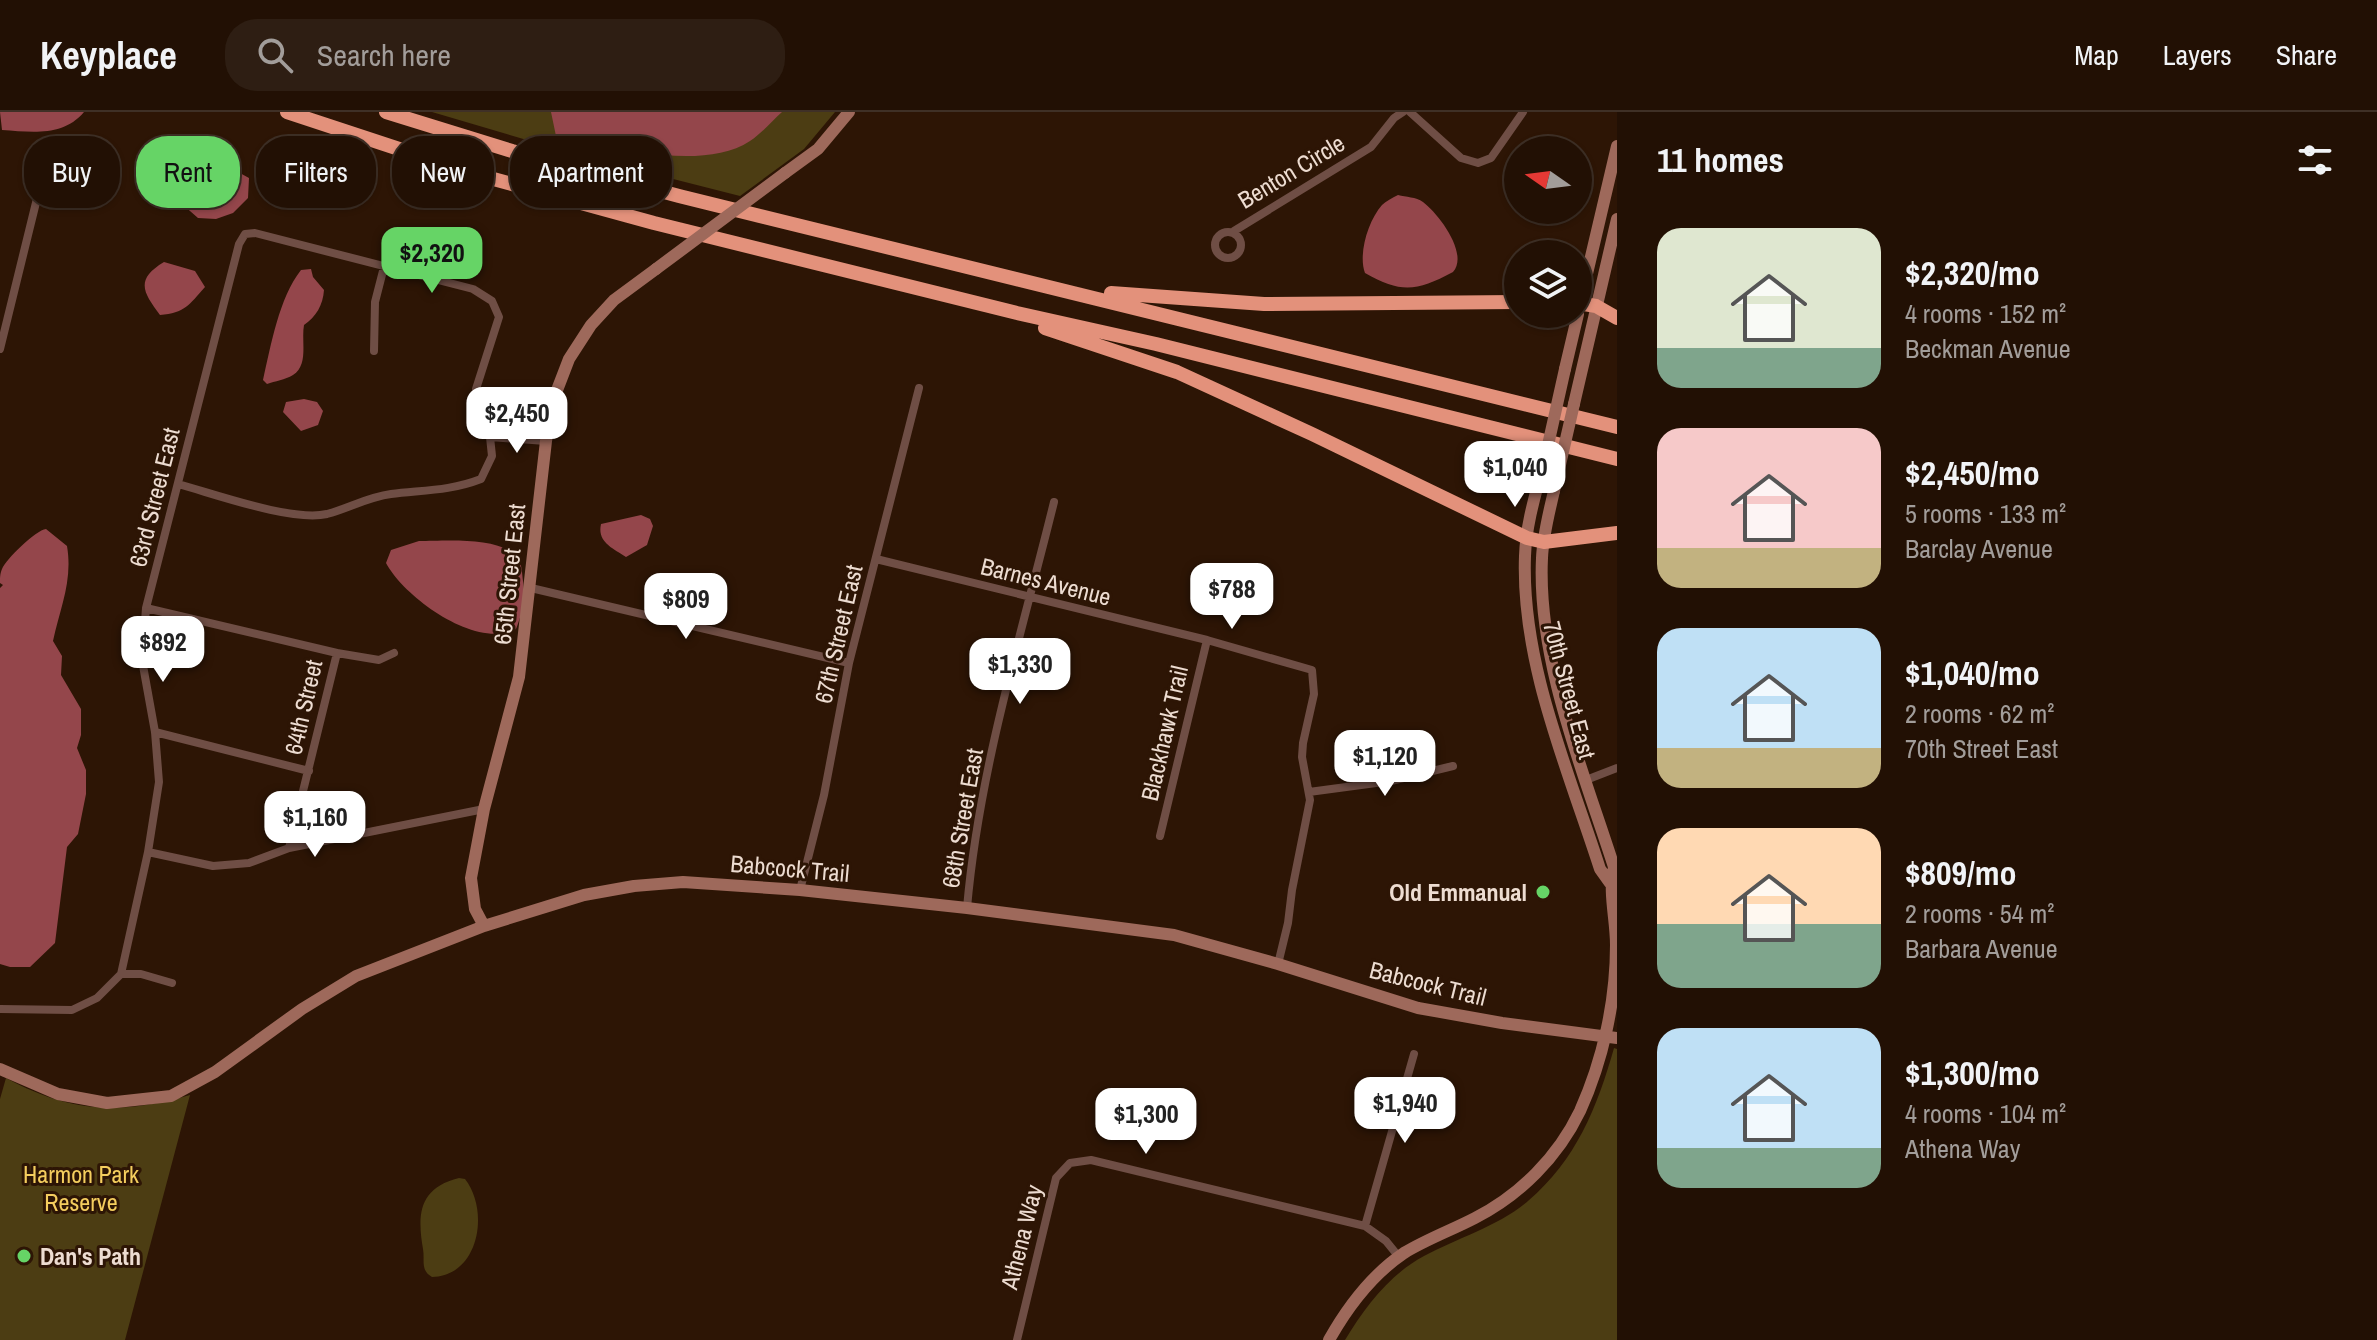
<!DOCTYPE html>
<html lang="en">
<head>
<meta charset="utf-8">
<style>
	body { margin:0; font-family:"Archivo Narrow",sans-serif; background:#2e1e13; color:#f1f3f6; height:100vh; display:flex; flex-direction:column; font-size:30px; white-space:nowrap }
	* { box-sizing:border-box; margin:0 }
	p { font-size:26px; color:#a29d9a }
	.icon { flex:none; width:44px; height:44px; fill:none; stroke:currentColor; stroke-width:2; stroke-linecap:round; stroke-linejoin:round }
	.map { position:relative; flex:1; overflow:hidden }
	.sheet { display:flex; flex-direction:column; background:#221004; width:760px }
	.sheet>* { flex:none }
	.top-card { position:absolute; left:24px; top:24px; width:760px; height:72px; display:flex; gap:16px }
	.needle { width:52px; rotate:284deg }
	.controls { position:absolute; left:1504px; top:24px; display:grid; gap:16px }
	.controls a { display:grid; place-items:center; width:88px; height:88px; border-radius:50%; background:#221004; box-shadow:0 2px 6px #0004,0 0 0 2px #3f3026; font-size:40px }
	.price { position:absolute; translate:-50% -68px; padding:0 18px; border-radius:16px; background:#fff; color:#222; font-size:26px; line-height:52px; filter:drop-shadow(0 2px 4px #0008) }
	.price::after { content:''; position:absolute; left:50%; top:48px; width:24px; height:18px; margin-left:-12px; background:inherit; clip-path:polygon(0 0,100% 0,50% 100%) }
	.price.on { background:#66d466; color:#111 }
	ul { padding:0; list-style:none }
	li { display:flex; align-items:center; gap:24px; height:200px; padding:0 40px }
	li span { display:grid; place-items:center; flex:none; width:224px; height:160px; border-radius:24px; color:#555 }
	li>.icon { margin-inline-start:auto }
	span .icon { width:96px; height:96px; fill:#fffc; stroke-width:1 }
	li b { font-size:34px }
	h2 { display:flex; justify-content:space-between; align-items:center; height:96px; padding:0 40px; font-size:34px }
	.tag { padding:0 28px; border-radius:32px; background:#221004; box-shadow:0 2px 6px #0004,0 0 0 2px #3f3026; font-size:28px; line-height:72px }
	.tag.on { background:#66d466; color:#111 }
	header { display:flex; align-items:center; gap:48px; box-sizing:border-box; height:112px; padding:0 40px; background:#221004; border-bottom:2px solid #3f3026 }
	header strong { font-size:38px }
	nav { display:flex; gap:44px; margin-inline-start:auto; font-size:28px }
	.search { width:560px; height:72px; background:#2e1e13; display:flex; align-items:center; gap:20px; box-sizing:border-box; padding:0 28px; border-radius:32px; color:#a29d9a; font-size:30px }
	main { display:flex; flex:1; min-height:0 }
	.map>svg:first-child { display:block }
	.green { fill:#4c3d13 }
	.water { fill:#94464b }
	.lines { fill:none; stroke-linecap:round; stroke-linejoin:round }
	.street { stroke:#6f4e45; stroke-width:8 }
	.secondary { stroke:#9e695b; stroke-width:12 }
	.highway { stroke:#e3917b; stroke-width:14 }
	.secondary-bridge { stroke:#9e695b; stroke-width:12 }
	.poi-dot { fill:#66d466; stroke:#2d1505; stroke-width:3 }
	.labels { text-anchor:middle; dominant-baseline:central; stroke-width:6; stroke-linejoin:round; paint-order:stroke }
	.street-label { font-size:24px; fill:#eddcd1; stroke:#2d1505 }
	.poi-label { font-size:24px; font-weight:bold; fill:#eddcd1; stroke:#2d1505; text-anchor:end }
	.park-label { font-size:24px; fill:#f4cd5e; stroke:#2d1505 }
</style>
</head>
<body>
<header>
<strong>Keyplace</strong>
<div class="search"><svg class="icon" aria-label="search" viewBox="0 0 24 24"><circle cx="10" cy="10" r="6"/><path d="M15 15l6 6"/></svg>Search here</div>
<nav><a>Map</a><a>Layers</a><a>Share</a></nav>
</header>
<main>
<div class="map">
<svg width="1617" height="1228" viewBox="0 0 1617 1228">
	<rect width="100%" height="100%" fill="#2d1505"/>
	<path class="green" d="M432,0H835L804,37L740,84L571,41Z
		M1614,936L1617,937V1228H1345C1365,1195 1390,1162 1424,1144C1459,1125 1497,1115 1528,1089C1576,1048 1597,996 1614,936Z
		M6,966C71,1001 119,1003 190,983L125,1228H0V987Z
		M459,1066L465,1067C490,1099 479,1164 432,1165C420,1158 425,1149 423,1137C417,1102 419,1076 459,1066Z"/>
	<path class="water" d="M0,0H84C63,25 32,20 2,18Z
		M551,0H782C772,9 762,21 750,29C711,55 642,41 598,34L587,38L556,24Z
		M202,48L218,49L249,66L248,86L233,101L216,107L198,106L182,92L180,74L192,50Z
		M1398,83C1406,85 1416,85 1423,90C1439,102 1469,142 1453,160C1417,179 1402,182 1365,161C1358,142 1368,109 1382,93C1386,89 1392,86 1398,83Z
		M164,150L195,159L205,175C189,193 185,201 160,203C144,181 134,168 164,150Z
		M311,157L313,165L324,178C323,193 316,205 304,213C301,229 309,253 293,263C285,268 275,269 267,272L263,268C271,233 279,186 301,158Z
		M304,287L317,290L323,299L318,313L301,319L283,300L286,290Z
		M641,403L650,407L653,414L647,433L626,445C612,436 597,430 601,412Z
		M46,417L67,434C73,469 60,496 53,529L62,544L61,563L81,597V623L77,636L86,658V682L78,722L67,735L55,831L30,855H10L0,852V476L3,473L0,471C0,465 0,462 2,457C6,447 36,418 46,417Z
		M419,429C445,429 499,424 517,445C522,451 522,461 523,469C525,488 523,499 516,517C476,538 404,485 386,451L391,438Z"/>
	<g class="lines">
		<path class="street" d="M1410,0L1461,46L1478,51L1491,46L1523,0
			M1234,119L1371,35L1394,6L1403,0
			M1215 133a13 13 0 1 1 26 0a13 13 0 1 1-26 0Z
			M0,237L44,58
			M374,239L375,190L384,155
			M490,325L546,329
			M876,447L1207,528L1312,558L1314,582L1303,631L1302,645L1310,688L1292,778L1288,811L1278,852
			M531,476L849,551
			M146,496L337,541L379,548L394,541
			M155,620L309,659
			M1586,668L1617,656
			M1309,680L1391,669L1453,654
			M1160,724L1207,528
			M289,736L337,541
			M148,740L213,754L249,751L289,736L484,697
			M800,778L824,683L849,551L919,276
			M967,796C979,658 1021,524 1054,390
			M121,862H141L172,871
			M0,897L72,898L97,886L121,862L148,740L159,670L155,620L142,548L146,496L239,132L245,122L255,121L473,177L492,189L499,205L476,277L480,301L490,325L492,344L481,367C450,379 423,378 391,382C368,385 349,396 327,402C292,410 215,382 178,372
			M1365,1114L1414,942
			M1017,1228L1056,1066L1070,1051L1091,1048L1365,1114L1386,1129L1399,1145"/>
		<path class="secondary" d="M785,61L818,37L849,0
			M1578,200L1617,34
			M1565,257L1578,202
			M1574,292L1617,107
			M1546,342C1538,374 1526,410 1525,444C1521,551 1568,657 1600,757L1610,771
			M484,814L475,797L471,766L484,697L519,565L546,329L554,286L569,247L591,213L614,188L656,157
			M0,957L58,982L107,991L171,984L215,960L302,897L356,864L484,814L584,783L634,774L683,770L800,778L967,796L1174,823L1278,852L1418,896L1502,911L1617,926
			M1329,1228C1347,1196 1373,1162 1404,1141C1427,1127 1452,1118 1475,1106C1520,1083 1558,1045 1580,999C1603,948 1616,889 1616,833C1616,807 1608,780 1614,755C1583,658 1537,548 1542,446C1543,423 1549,401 1554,379"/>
		<path class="highway" d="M287,0L475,62L654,111L1017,201L1156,232L1617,347
			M386,0L512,39L679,84L1617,315
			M1111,181L1264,192L1518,190
			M1578,191L1596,194L1617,206
			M1045,216L1177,260L1312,322L1527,426L1544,430L1617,421"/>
		<path class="secondary-bridge" d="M656,157L785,61
			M1546,342L1565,257
			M1554,379L1574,292"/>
	</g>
	<g class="poi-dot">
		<circle cx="1543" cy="780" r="8"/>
		<circle cx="24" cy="1144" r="8"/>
	</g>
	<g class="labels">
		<g class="street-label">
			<text transform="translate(1291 59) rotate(-31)">Benton Circle</text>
			<text transform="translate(154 385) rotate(-76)">63rd Street East</text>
			<text transform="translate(509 462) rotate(-84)">65th Street East</text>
			<text transform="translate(1046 469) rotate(14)">Barnes Avenue</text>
			<text transform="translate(838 522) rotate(-77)">67th Street East</text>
			<text transform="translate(1570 578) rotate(75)">70th Street East</text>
			<text transform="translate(303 595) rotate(-77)">64th Street</text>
			<text transform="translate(1164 621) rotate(-77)">Blackhawk Trail</text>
			<text transform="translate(962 706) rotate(-80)">68th Street East</text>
			<text transform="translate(790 756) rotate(5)">Babcock Trail</text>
			<text transform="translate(1428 871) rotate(14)">Babcock Trail</text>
			<text transform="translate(1021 1125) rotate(-76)">Athena Way</text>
		</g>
		<g class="poi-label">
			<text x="1527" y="780">Old Emmanual</text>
			<text x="40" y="1144" text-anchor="start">Dan's Path</text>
		</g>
		<g class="park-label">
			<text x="81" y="1062">Harmon Park<tspan x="81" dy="28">Reserve</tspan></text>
		</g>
	</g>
</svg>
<div class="controls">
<a><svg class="needle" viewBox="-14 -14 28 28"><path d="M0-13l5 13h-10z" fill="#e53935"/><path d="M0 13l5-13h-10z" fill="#a29d9a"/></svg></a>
<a><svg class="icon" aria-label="layers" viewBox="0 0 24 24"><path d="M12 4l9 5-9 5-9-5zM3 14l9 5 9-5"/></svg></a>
</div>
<b class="price on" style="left:432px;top:183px">$2,320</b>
<b class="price" style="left:517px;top:343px">$2,450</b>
<b class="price" style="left:1515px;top:397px">$1,040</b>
<b class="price" style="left:1232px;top:519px">$788</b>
<b class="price" style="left:686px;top:529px">$809</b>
<b class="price" style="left:163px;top:572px">$892</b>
<b class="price" style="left:1020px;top:594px">$1,330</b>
<b class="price" style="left:1385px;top:686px">$1,120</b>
<b class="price" style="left:315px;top:747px">$1,160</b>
<b class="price" style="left:1405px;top:1033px">$1,940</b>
<b class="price" style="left:1146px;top:1044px">$1,300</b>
<div class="top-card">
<a class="tag">Buy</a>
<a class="tag on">Rent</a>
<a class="tag">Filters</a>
<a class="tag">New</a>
<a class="tag">Apartment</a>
</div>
</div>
<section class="sheet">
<h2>11 homes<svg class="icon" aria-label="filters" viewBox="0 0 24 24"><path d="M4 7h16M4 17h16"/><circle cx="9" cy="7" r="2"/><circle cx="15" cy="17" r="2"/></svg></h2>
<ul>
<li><span style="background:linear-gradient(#dfe7d0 75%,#7fa58c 0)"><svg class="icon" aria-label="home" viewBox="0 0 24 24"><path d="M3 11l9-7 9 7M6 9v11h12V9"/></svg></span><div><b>$2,320/mo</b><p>4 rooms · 152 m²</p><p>Beckman Avenue</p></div></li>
<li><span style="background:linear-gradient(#f6c9c9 75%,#c2b280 0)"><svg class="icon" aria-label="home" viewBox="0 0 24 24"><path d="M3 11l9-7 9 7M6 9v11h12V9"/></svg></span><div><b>$2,450/mo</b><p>5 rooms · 133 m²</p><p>Barclay Avenue</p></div></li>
<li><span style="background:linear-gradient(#bfe0f5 75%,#c2b280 0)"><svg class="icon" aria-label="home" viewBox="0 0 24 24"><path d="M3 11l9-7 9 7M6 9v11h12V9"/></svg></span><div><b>$1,040/mo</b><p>2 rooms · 62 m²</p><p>70th Street East</p></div></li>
<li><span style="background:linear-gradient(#ffd9b3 60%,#7fa58c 0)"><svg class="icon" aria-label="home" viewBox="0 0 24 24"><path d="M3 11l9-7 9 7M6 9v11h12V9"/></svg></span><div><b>$809/mo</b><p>2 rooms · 54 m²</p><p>Barbara Avenue</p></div></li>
<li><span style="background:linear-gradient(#bfe0f5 75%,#7fa58c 0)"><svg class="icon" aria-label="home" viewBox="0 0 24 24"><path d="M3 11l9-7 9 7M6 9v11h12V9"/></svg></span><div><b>$1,300/mo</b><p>4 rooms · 104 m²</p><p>Athena Way</p></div></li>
</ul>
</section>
</main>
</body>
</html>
